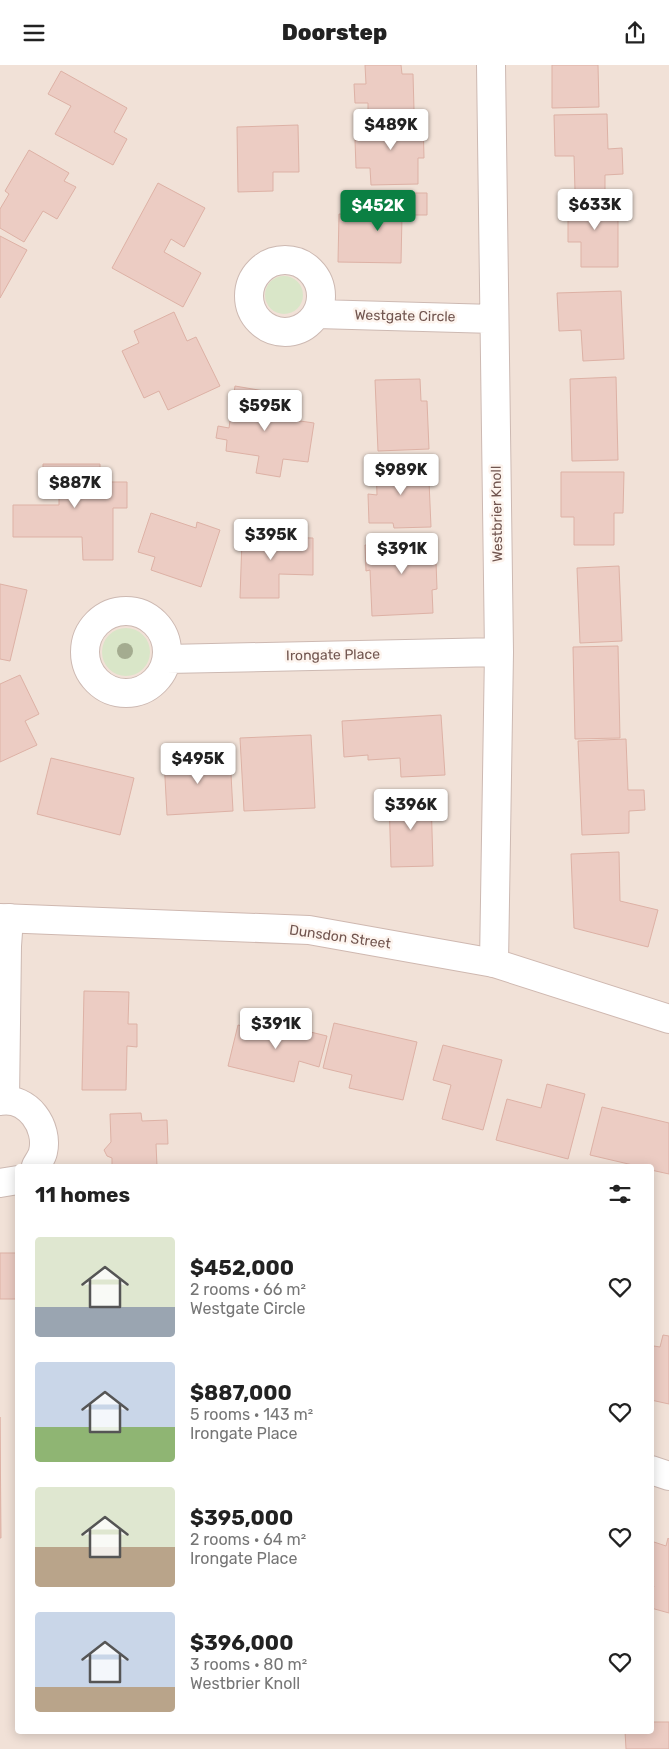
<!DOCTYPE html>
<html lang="en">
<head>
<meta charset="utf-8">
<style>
	body { margin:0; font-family:Rubik,sans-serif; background:#f6f6f6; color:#222; height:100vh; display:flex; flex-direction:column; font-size:19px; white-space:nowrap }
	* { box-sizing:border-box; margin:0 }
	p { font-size:16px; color:#767676 }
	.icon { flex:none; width:28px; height:28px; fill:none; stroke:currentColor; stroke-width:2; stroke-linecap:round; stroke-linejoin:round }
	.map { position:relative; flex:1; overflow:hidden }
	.drawer { position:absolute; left:15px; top:1099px; width:639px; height:570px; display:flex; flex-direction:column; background:#fff; border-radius:5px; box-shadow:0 2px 12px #0003 }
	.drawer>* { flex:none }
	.price { position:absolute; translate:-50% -42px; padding:0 11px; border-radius:5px; background:#fff; color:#222; font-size:16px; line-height:32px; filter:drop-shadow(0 1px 2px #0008) }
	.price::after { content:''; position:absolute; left:50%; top:30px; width:15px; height:11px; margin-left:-8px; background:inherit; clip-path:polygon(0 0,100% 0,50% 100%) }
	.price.active { background:#0b8043; color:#fff }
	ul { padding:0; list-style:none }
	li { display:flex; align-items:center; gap:15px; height:125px; padding:0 20px }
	li span { display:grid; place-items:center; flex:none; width:140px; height:100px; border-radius:5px; color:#555 }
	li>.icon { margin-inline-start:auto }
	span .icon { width:60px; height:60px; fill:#fffc; stroke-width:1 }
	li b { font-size:21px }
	h2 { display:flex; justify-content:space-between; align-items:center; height:60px; padding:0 20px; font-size:21px }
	header { display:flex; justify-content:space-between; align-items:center; height:65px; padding:0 20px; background:#fff; font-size:22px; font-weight:800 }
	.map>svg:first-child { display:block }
	.residential { fill:#f1e1d7; fill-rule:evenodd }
	.green { fill:#d9e6c8 }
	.building { fill:#ecccc3; stroke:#ddb1a5 }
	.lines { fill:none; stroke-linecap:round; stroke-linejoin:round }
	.street-casing { stroke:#cdb9b2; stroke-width:30 }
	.secondary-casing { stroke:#cfb8b0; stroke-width:30 }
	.street { stroke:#fff; stroke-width:28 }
	.secondary { stroke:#fff; stroke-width:28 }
	.tree { fill:#a4ac90 }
	.labels { text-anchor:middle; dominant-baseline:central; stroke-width:5; stroke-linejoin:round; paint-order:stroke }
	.street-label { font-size:14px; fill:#71554f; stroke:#fdf4ee }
</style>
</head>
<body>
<header><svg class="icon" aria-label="menu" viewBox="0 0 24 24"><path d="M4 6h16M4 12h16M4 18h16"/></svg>Doorstep<svg class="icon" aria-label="share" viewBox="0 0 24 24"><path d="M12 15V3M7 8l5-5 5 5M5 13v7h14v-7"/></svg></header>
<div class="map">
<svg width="669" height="1684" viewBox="0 0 669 1684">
	<rect width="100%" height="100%" fill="#faf0e8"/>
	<path class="residential" d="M0,0H669V1684H0ZM18,1101H651V1666H18Z"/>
	<path class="green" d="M265 230a19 19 0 1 1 38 0a19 19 0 1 1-38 0Z
		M102 587a24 24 0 1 1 48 0a24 24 0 1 1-48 0Z"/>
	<path class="building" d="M365,0H401L402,9H413L414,45L368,46V38H355L354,19H366Z
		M552,0H598L599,42L552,43Z
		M61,6L127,43L114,67L127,74L113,100L55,69L71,41L48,29Z
		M607,49L608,84L622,83L623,109L605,110V125L575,126L574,91H555L554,50Z
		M423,54L424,93H418V119L371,120L370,103H356L355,75H362L361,56Z
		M298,60L299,107H273V126L238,127L237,62Z
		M29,85L69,108L64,116L76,122L57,154L43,146L24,177L0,163V144L9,129L5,126Z
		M158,118L205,143L184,182L171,174L164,187L201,208L183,242L112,203Z
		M395,128H427V150H402L401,198L338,197L339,149L394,150Z
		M568,135H618V202H581V177H568Z
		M0,171L27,185L0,233Z
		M621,226L624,294L583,296L581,265L559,266L557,228Z
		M174,247L187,276L196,272L220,321L168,345L159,326L144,333L122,286L139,278L134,266Z
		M616,312L618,395L572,396L570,314Z
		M420,314L421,336H427L429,384L378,386L375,315Z
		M235,321L276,328L273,352L314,358L308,397L283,394L280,412L256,408L259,391L226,386L227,375L216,373L218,361L229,363Z
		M423,397V416H429L431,462L394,463L393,458H369L368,429L377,430L376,398Z
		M43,399H100V417H127V443H113V495H83L82,472H13V440H59V428H43Z
		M561,407H624L623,448H614V480H574V452H561Z
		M151,448L196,463L197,457L220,465L201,522L151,505L155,492L138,487Z
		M246,457L265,458L264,472L313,473V510L279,509V533H240L242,474H246Z
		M435,469L437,524L432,525L433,548L372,551L370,505L366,506L365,480H379V472Z
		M619,501L622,576L580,578L577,503Z
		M0,519L27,525L10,596L0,594Z
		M618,581L620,673L575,674L573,582Z
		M20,610L39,649L25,656L37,680L0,697V619Z
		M441,650L445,710L401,712L400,693L368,695V690L344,692L342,656Z
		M311,670L315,743L244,746L240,673Z
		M626,674L628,725H644L645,745L629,746V768L582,770L578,676Z
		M230,691L233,746L167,750L164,694Z
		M51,693L134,713L120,770L37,749Z
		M431,731L433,801L391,802L389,732Z
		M619,787L620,836L658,845L648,882L574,863L571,789Z
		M84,926L129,927L128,959H137V982L127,981L126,1025H82Z
		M269,957L327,971L319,1002L299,996L294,1017L228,1001L238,960L267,967Z
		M334,958L417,977L403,1035L349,1023L352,1010L323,1003Z
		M443,980L502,995L483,1065L442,1054L451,1020L433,1015Z
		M547,1019L585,1029L568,1094L496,1075L507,1034L541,1043Z
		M602,1042L669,1058V1109L651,1105V1101H637L590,1090Z
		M141,1048L142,1056L167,1055L168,1079H156L157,1101H112V1093L107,1091L104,1085L111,1077L110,1049Z
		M0,1188H18V1234H0Z
		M663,1270L669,1271V1339L651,1335V1290L654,1281L660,1282Z
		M0,1352L1,1473H0Z
		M668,1473L669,1474V1548L651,1543V1530L654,1521L651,1520V1476L666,1481Z
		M651,1657H669V1684H626L625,1666H651Z"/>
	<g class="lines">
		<defs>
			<path id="street" d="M491,0L499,587L494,898
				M249 231a36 36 0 1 1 72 0a36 36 0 1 1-72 0Z
				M317,249L494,254
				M85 587a41 41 0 1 1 82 0a41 41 0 1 1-82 0Z
				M167,594L499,587
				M5,1035L7,881L9,853
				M0,1036C28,1031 49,1062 43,1087C42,1092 38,1097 36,1101
				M0,1118L18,1115
				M651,1405L669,1411"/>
			<path id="secondary" d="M0,853L309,865L494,898L669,954"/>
		</defs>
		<use href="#street" class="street-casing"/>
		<use href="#secondary" class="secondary-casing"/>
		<use href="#street" class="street"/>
		<use href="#secondary" class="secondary"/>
	</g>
	<circle class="tree" cx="125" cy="586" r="8"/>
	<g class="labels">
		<g class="street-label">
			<text transform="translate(405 251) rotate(1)">Westgate Circle</text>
			<text transform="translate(497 449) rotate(-91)">Westbrier Knoll</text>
			<text transform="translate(333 590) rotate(-1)">Irongate Place</text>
			<text transform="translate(340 872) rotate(8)">Dunsdon Street</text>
		</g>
	</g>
</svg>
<b class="price" style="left:391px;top:86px">$489K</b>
<b class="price" style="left:595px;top:166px">$633K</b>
<b class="price active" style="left:378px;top:167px">$452K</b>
<b class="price" style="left:265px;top:367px">$595K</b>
<b class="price" style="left:401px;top:431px">$989K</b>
<b class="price" style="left:75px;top:444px">$887K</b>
<b class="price" style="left:271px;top:496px">$395K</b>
<b class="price" style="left:402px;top:510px">$391K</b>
<b class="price" style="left:198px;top:720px">$495K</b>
<b class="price" style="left:411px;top:766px">$396K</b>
<b class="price" style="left:276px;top:985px">$391K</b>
<section class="drawer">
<h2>11 homes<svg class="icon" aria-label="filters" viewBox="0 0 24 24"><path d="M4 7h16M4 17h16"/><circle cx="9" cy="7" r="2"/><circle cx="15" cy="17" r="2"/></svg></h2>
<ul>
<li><span style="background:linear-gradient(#dfe7d0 70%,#9aa5b1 0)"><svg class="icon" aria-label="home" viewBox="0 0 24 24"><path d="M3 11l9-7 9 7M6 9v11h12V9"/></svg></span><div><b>$452,000</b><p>2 rooms · 66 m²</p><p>Westgate Circle</p></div><svg class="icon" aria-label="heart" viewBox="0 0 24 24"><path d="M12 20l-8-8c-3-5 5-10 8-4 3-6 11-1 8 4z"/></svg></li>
<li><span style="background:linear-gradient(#c9d6e8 65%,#8fb573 0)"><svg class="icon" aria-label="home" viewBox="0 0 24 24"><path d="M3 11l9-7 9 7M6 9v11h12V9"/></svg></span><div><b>$887,000</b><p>5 rooms · 143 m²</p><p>Irongate Place</p></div><svg class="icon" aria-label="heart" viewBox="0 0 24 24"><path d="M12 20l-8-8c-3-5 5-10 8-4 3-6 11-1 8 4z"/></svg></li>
<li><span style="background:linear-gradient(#dfe7d0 60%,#b9a48a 0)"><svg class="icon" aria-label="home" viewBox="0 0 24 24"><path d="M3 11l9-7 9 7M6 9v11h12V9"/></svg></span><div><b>$395,000</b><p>2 rooms · 64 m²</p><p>Irongate Place</p></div><svg class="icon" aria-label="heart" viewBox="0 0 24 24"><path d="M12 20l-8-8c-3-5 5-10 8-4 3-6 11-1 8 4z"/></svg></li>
<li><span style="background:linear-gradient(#c9d6e8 75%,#b9a48a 0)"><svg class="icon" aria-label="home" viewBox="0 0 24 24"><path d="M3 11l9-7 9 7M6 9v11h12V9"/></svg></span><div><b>$396,000</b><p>3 rooms · 80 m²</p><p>Westbrier Knoll</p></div><svg class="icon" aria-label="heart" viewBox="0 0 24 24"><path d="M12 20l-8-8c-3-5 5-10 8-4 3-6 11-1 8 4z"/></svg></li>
</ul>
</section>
</div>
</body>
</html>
